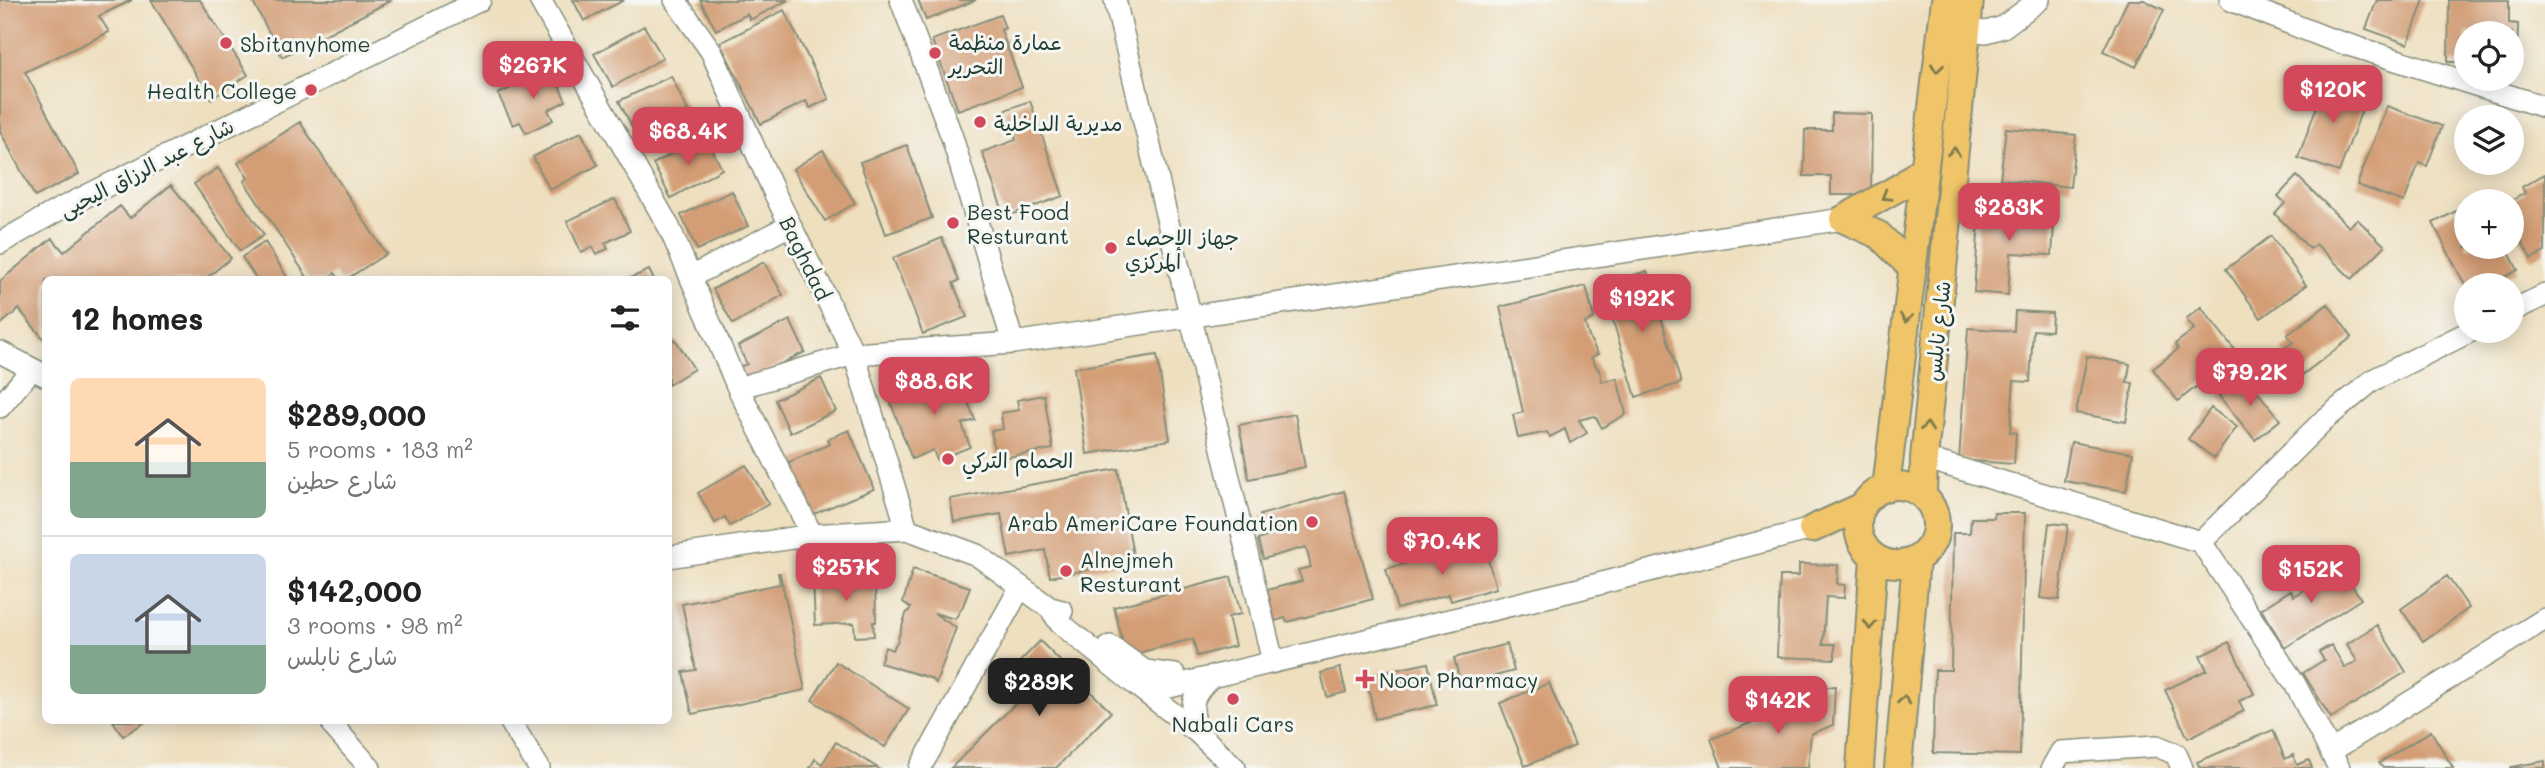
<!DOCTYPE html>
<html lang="en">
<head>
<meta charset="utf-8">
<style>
	body { margin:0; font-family:Mali,"Playpen Sans Arabic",sans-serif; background:#f6f6f6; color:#222; height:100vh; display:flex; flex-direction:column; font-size:26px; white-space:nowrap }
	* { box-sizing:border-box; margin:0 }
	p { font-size:23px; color:#767676 }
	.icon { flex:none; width:38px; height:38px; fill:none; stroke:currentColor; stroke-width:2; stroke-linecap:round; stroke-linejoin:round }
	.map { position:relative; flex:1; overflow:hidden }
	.side { position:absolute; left:42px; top:276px; width:630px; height:448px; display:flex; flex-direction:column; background:#fff; border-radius:10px; box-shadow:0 4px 18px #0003 }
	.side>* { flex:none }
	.buttons { position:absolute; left:2454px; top:21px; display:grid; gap:14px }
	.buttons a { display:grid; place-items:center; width:70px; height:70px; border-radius:50%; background:#fff; box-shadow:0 4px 18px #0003; font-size:35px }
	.price { position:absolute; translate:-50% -60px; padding:0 16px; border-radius:14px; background:#d1495b; color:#fff; font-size:23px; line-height:46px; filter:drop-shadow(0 2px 4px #0008) }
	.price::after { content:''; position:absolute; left:50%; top:42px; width:21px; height:16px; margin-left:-10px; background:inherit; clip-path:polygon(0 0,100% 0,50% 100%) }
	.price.active { background:#222; color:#fff }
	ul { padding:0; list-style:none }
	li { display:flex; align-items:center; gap:21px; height:175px; padding:0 28px }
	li+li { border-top:2px solid #e0e0e0 }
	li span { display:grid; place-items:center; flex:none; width:196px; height:140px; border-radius:10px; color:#555 }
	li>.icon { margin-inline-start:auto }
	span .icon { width:84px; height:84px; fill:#fffc; stroke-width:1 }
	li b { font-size:30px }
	h2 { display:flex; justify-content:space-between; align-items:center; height:84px; padding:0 28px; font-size:30px }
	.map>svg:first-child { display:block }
	.building { fill:#d39d75 }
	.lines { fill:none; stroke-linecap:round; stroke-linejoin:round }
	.minor-casing { stroke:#868e7a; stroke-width:24 }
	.major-casing { stroke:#868e7a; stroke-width:30 }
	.minor { stroke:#fff; stroke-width:21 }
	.major { stroke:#f0c469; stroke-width:26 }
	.oneway { stroke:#7d7a4c }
	.poi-dot { fill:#d1495b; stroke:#f6f6f2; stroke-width:2.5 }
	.labels { text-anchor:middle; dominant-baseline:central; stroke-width:6; stroke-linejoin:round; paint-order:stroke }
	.poi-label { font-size:21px; fill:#1f3d34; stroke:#f6f6f2; text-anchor:start }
	.street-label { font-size:21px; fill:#1f3d34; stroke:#f6f6f2 }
</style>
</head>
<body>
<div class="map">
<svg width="2545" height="768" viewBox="0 0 2545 768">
	<rect width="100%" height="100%" fill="#f6f6f2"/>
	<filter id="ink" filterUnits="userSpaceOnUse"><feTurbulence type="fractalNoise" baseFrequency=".0143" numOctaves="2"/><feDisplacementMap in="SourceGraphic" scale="14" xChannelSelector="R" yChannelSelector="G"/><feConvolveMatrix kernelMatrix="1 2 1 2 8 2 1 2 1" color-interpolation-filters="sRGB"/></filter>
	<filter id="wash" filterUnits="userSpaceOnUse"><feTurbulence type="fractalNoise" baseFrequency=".00686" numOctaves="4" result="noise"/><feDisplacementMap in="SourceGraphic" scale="28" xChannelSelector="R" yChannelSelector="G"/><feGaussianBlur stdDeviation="1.57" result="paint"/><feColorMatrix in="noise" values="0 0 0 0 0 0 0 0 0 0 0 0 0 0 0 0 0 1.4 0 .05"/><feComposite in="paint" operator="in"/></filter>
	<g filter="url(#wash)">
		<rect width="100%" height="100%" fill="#eedfbf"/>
		<g id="blocks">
			<path class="building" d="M0,0H132L99,16L109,32L25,72L79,174L35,197L0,131Z
				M151,0H200L248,75L211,99Z
				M252,0H392L282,57Z
				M573,0H624L584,21Z
				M700,0H788L750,20L747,14L716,30Z
				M918,0H976L926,20Z
				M2128,0H2144L2164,10L2136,67L2103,51Z
				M2377,0H2424L2408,44L2366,29Z
				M2449,0H2509V23L2518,24L2517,66H2511V33H2466V62H2448Z
				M784,10L829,99L810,108L806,101L761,124L720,43Z
				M1000,15L1005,28L1001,30L1022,87L958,110L932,40Z
				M644,26L663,58L613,87L594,54Z
				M551,69L566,101L548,110L553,120L526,133L520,122L513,125L498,94Z
				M671,76L692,119L641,145L619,101Z
				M2327,78L2368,93L2339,172L2298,158Z
				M1030,101L1063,196L1005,217L982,152L1016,140L1005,110Z
				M2387,106L2442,126L2427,166L2419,163L2404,202L2357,185Z
				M1832,113L1872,114L1871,195H1831V176H1804L1805,130H1832Z
				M300,122L386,254L345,280H340L335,273L324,280H309L244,181L248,178L238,163Z
				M2006,128L2076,135L2070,187L2000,179Z
				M581,132L598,165L550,190L533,157Z
				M705,136L722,169L671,198L653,164Z
				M907,145L932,218L886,234L860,162Z
				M823,150L855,203L825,221L793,169Z
				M218,168L264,235L240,251L194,184Z
				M2545,174V252L2531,259L2511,222V201L2525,193L2522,187Z
				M2297,176L2349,227L2357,219L2385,246L2352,279L2316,244L2310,249L2275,214L2285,203L2278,196Z
				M171,185L231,258L204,280H46V342L19,309L0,325V281L52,238L64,252L120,206L130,218Z
				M732,191L748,226L697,250L681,215Z
				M615,199L630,231L605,243L608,249L596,254L593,247L581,252L567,221Z
				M1980,205L2055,210L2052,255L2011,253L2008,295L1974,292Z
				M2466,206V247H2506L2518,270L2489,285H2465L2433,223Z
				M2271,236L2306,285L2261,318L2226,269Z
				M942,238L959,281L953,283L967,317L923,334L893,258Z
				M265,242L289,280H257L242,257Z
				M764,262L783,295L733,324L713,289Z
				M649,270L654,280H626Z
				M1647,271L1681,383L1636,397L1602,285Z
				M1586,286L1594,318L1585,323L1589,337L1598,354L1591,358L1600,372L1602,382L1617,378L1626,414L1602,428L1595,416L1579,420L1587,433L1570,443L1565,429L1550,437L1547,432L1518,438L1513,415L1523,412L1500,307Z
				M2328,304L2352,337L2302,375L2282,350L2293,342L2287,335Z
				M2201,307L2238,354L2178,401L2153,369L2178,349L2175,344L2194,329L2186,319Z
				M2015,311L2052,313L2051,331L2033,330L2030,382L2014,381L2010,432L2016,433L2014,464L1959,460L1968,328L2014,331Z
				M790,320L805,352L746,381L739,367L747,364L738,346Z
				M675,339L694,369L668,385V344Z
				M1157,355L1170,440L1087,454L1074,368Z
				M2087,356L2130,364L2127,382L2133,383L2126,422L2076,413Z
				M956,372L975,420L962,424L970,447L937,460L933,450L912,459L889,398Z
				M2245,376L2280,420L2255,440L2219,396Z
				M821,378L836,411L790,433L775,400Z
				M1044,395L1053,449L996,459L991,431L1003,429L1001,413L1019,410L1017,400Z
				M2211,408L2237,427L2214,458L2188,439Z
				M1295,414L1305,467L1249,479L1239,425Z
				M849,430L874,489L809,516L787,463L830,444L828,439Z
				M2071,442L2133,453L2126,491L2064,481Z
				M746,465L769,504L730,526L725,517L715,523L698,493Z
				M1118,469L1134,561L1050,577L1045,550L1009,557L1001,514L954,522L950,499Z
				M1344,491L1373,599L1287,622L1285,618L1275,621L1267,590L1302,581L1298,570L1311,567L1306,547L1263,559L1258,540L1266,537L1260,515Z
				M1994,513H2025L2020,755L1933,753L1935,670H1951L1953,533H1970L1971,518H1994Z
				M2049,523L2068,525L2059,600L2040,598Z
				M1483,542L1496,588L1451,601L1449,594L1397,609L1386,569Z
				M2337,562L2361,599L2285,648L2261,609L2291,590L2294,596L2306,589L2303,584Z
				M1799,564L1838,565L1837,584L1845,585L1844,598L1826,597L1823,644H1835V659L1777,657L1780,576H1799Z
				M913,569L970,587L963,606L955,619L934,613L956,628L936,683L930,678L880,663L885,647L892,650L897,642L906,614L911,608L903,602Z
				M778,573H780L805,690L692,714L683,672L696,670L682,604L780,584Z
				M875,576L876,622H873L874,636L855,637L854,623L815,625L813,578Z
				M2447,576L2469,608L2423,641L2401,609Z
				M1231,577L1241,614L1228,617L1235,646L1197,656L1193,639L1126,656L1114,607Z
				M2377,625L2406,672L2331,718L2303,673L2324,660L2319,652L2331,645L2345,668L2357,661L2347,644Z
				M1040,641L1111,712L1056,768H951L1022,697L1003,679Z
				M2229,642L2254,694L2239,701L2244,711L2188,738L2165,690L2207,670L2200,656Z
				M1507,644L1514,671L1461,685L1454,658Z
				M836,662L909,709L885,747L812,700Z
				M1428,663L1437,705L1375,719L1366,676Z
				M1340,668L1346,692L1327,697L1321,673Z
				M1549,683L1575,746L1525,766L1500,703Z
				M1835,686L1833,725L1811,734L1808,768H1722L1711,739L1810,699L1807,691Z
				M113,721H147L123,736Z
				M2273,730L2285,759L2293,755L2297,765L2309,760L2312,768H2200L2197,762Z
				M2431,731L2453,768H2383L2379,763Z
				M836,742L878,768H810L815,759L822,764Z
				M2545,761V768H2511V767Z"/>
		</g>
	</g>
	<g filter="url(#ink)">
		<use href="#blocks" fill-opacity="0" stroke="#868e7a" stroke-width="2"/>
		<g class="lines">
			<defs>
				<path id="minor" d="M540,0L669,227L738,388L812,535
					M675,0L711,51L774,192L854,354L907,529
					M901,0L952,137L1013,343
					M1115,0L1273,662
					M2231,0L2327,38L2545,107
					M1953,28L1986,32L2003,27L2039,0
					M0,243L58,210L480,0
					M691,277L790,225
					M2511,311L2545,295
					M0,352L46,376
					M738,388L854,354L1013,343L1843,219
					M0,407L32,369
					M1924,458L2201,542L2295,684L2339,768
					M2201,542L2323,421L2373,380L2471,331
					M668,557L812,535L907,529L977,555L1050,608L1062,611
					M1050,608L1060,623L1136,685L1165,688L1575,590L1812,529
					M1110,646L1145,671L1175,675
					M1136,685L1197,732L1235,768
					M338,721L333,726L370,768
					M510,721L539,768
					M1197,732C1190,704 1190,697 1212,676
					M2331,751L2545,619
					M920,768L1020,588
					M2052,768L2061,752L2157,746L2176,754L2182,768"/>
				<path id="major" d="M1843,219L1903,185L1925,167
					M1843,219L1879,235L1911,267
					M1858 525a39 39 0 1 1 78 0a39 39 0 1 1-78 0Z
					M1886,488L1945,0
					M1923,496L1924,458L1970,0
					M1812,529L1863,506
					M1860,768L1874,557
					M1898,768L1916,560"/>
			</defs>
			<use href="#minor" class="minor-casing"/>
			<use href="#major" class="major-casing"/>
			<use href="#minor" class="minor"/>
			<use href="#major" class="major"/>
		</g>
		<defs><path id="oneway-chevron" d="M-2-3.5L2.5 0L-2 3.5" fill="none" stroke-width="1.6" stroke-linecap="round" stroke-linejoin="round" transform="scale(1.75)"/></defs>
		<g class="oneway">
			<use href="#oneway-chevron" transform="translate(1937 68) rotate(97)"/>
			<use href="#oneway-chevron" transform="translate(1954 152) rotate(-84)"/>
			<use href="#oneway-chevron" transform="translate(1886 196) rotate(149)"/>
			<use href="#oneway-chevron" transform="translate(1906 318) rotate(96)"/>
			<use href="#oneway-chevron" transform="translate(1927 427) rotate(-84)"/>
			<use href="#oneway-chevron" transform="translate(1870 625) rotate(94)"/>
			<use href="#oneway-chevron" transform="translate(1904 700) rotate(-85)"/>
		</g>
	</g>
	<g class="poi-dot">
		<circle cx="226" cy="43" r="7"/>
		<circle cx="935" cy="53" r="7"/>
		<circle cx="311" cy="90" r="7"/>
		<circle cx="980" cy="122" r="7"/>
		<circle cx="953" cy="223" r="7"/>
		<circle cx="1111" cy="248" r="7"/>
		<circle cx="948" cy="459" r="7"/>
		<circle cx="1312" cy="522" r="7"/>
		<circle cx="1066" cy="571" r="7"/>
		<path d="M1361.5 668.5h7v7h7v7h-7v7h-7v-7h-7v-7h7z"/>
		<circle cx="1233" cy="699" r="7"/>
	</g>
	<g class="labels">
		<g class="poi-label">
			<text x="949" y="41">عمارة منظمة<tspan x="949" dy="24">التحرير</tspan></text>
			<text x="240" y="43">Sbitanyhome</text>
			<text x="297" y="90" text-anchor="end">Health College</text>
			<text x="994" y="122">مديرية الداخلية</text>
			<text x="967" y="211">Best Food<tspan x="967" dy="24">Resturant</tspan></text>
			<text x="1125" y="236">جهاز الإحصاء<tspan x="1125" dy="24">المركزي</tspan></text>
			<text x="962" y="459">الحمام التركي</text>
			<text x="1298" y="522" text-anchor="end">Arab AmeriCare Foundation</text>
			<text x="1080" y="559">Alnejmeh<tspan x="1080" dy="24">Resturant</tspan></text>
			<text x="1379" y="679">Noor Pharmacy</text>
			<text x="1233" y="723" text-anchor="middle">Nabali Cars</text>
		</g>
		<g class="street-label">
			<text transform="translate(146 167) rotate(-27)">شارع عبد الرزاق اليحيى</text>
			<text transform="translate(806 258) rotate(64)">Baghdad</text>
			<text transform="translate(1937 331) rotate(-84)">شارع نابلس</text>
		</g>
	</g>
</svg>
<div class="buttons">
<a><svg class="icon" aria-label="locate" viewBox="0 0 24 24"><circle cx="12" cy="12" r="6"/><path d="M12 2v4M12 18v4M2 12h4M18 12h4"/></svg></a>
<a><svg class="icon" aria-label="layers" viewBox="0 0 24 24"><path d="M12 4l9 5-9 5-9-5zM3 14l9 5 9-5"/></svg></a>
<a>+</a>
<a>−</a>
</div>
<b class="price" style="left:533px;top:101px">$267K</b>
<b class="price" style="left:2333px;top:125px">$120K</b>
<b class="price" style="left:688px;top:167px">$68.4K</b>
<b class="price" style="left:2009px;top:243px">$283K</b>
<b class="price" style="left:1642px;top:334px">$192K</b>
<b class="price" style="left:2250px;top:408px">$79.2K</b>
<b class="price" style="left:934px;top:417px">$88.6K</b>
<b class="price" style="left:1442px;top:577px">$70.4K</b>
<b class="price" style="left:846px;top:603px">$257K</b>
<b class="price" style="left:2311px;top:605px">$152K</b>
<b class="price active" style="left:1039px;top:718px">$289K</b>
<b class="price" style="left:1778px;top:736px">$142K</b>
<section class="side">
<h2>12 homes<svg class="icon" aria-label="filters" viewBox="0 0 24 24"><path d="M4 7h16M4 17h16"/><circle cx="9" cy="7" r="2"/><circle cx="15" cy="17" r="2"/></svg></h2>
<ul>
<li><span style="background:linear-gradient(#ffd9b3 60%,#7fa58c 0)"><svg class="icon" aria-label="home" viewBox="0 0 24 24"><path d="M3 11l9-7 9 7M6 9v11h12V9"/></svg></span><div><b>$289,000</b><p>5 rooms · 183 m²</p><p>شارع حطين</p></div></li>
<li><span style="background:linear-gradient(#c9d6e8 65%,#7fa58c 0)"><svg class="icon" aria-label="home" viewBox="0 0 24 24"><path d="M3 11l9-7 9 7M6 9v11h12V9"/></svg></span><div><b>$142,000</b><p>3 rooms · 98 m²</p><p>شارع نابلس</p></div></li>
</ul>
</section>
</div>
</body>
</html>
